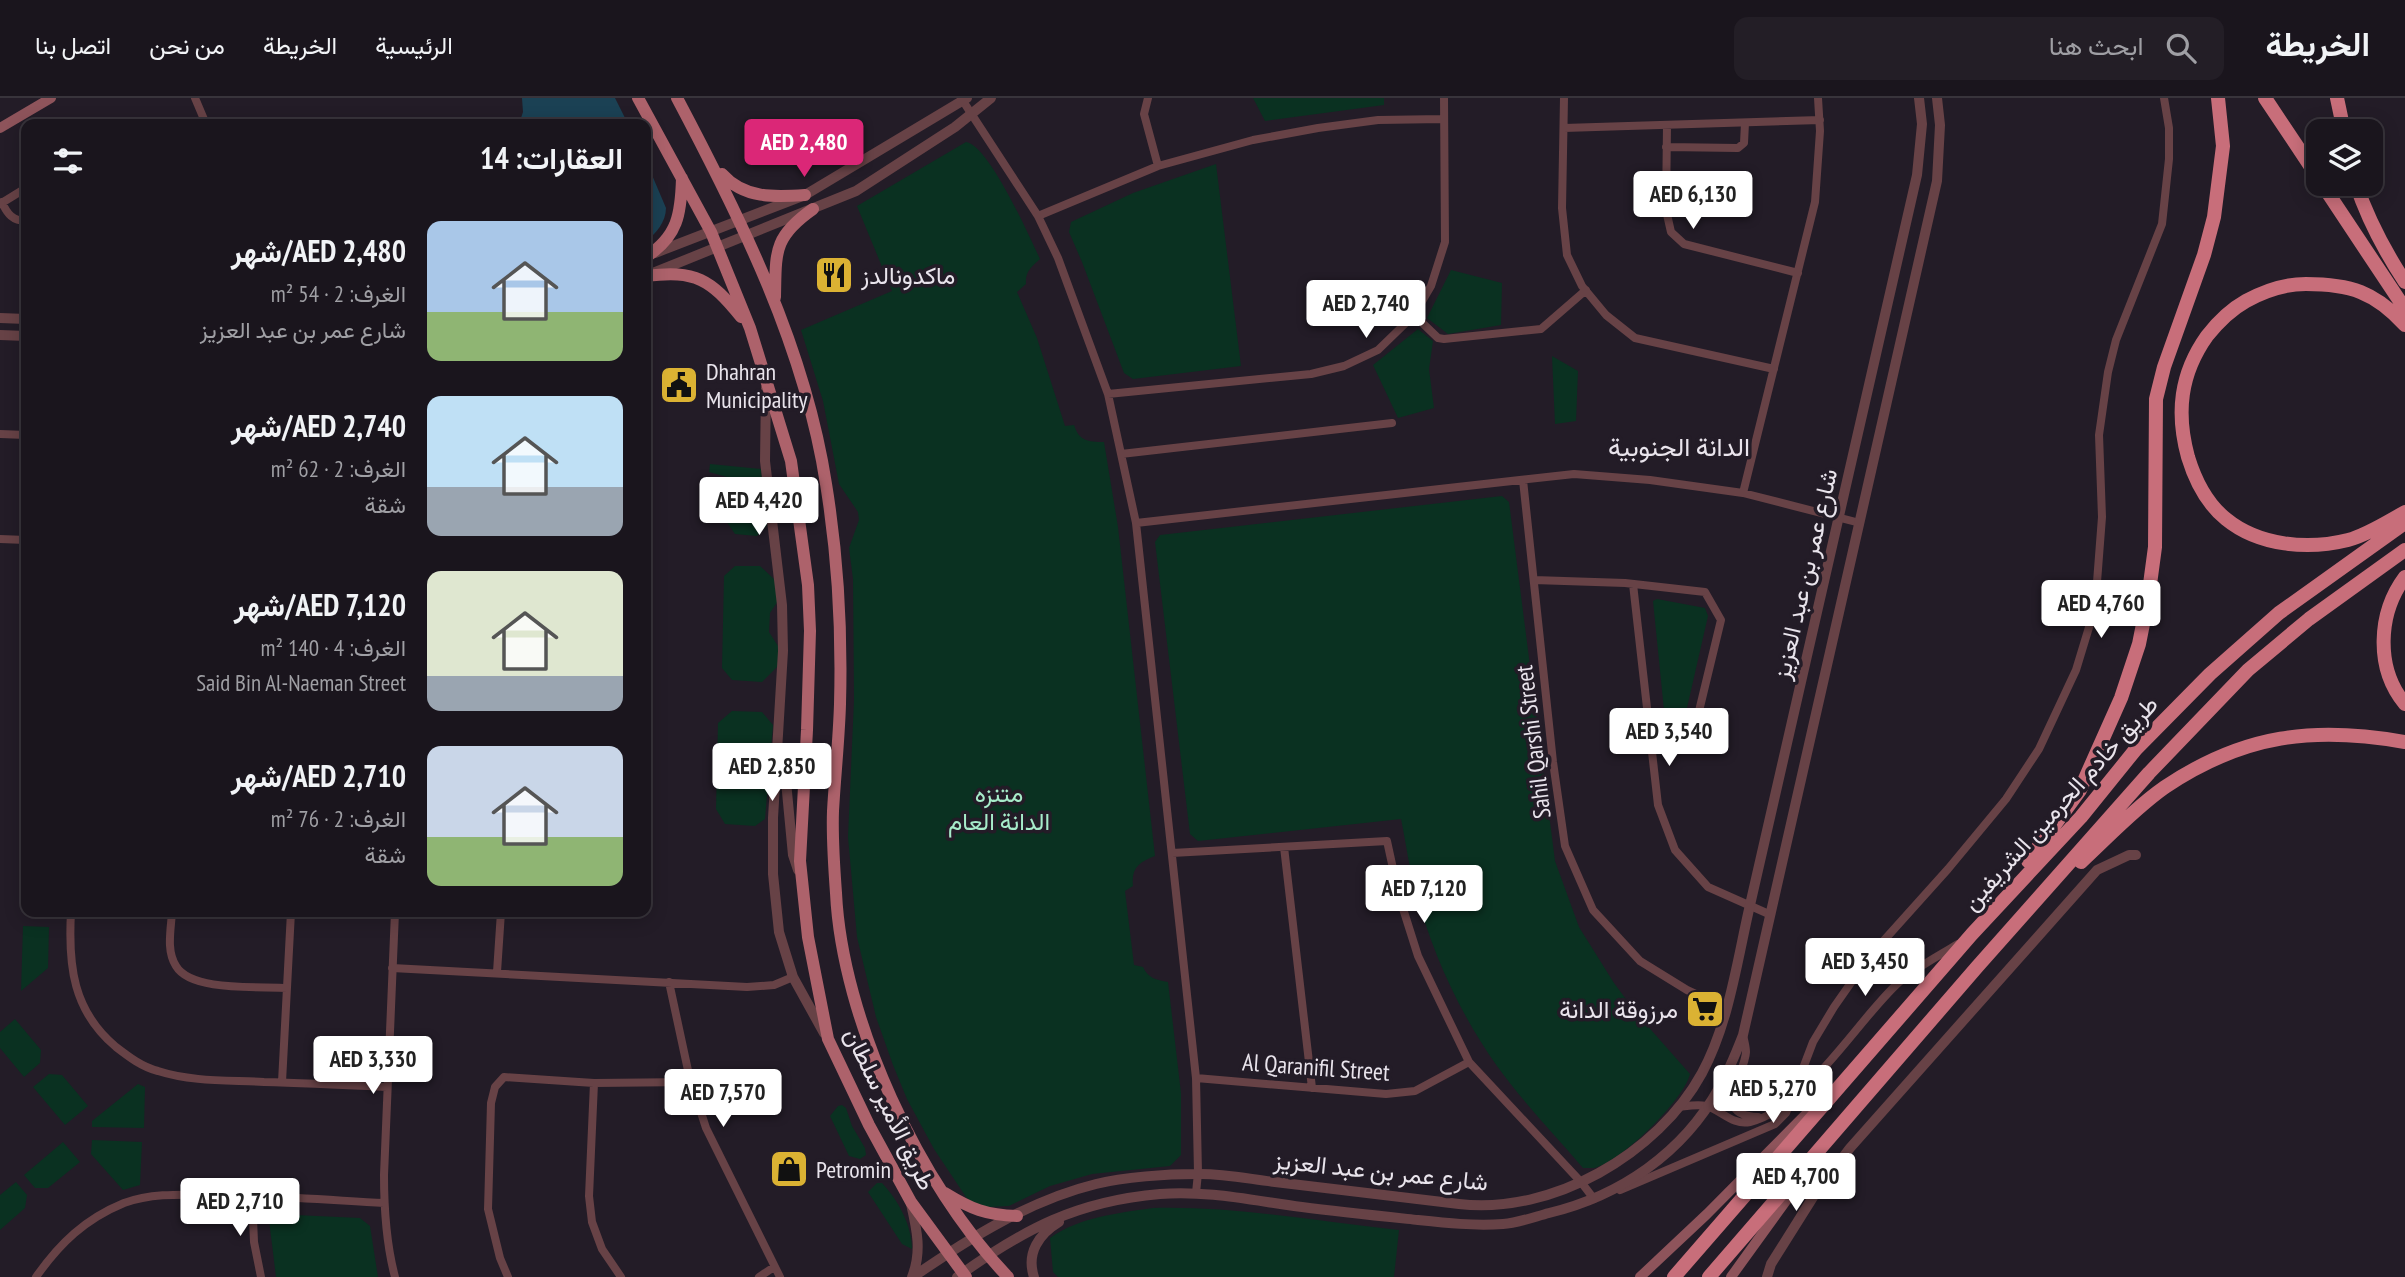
<!DOCTYPE html>
<html lang="ar">
<head>
<meta charset="utf-8">
<style>
	body { margin:0; font-family:"PT Sans Narrow",Vazirmatn,sans-serif; background:#231e26; color:#f1f3f6; direction:rtl; height:100vh; display:flex; flex-direction:column; font-size:26px; white-space:nowrap }
	* { box-sizing:border-box; margin:0 }
	p { font-size:23px; color:#9f9fa4 }
	.icon { flex:none; width:38px; height:38px; fill:none; stroke:currentColor; stroke-width:2; stroke-linecap:round; stroke-linejoin:round }
	.map { position:relative; flex:1; overflow:hidden; direction:ltr }
	.drawer { position:absolute; left:21px; top:21px; width:630px; height:798px; display:flex; flex-direction:column; background:#1a151d; border-radius:14px; box-shadow:0 4px 18px #0003,0 0 0 2px #38343b; direction:rtl }
	.drawer>* { flex:none }
	.tools { position:absolute; left:2306px; top:21px; display:grid; gap:14px }
	.tools a { display:grid; place-items:center; width:77px; height:77px; border-radius:14px; background:#1a151d; box-shadow:0 4px 18px #0003,0 0 0 2px #38343b; font-size:35px }
	.price { position:absolute; translate:-50% -60px; padding:0 16px; border-radius:7px; background:#fff; color:#222; font-size:23px; line-height:46px; filter:drop-shadow(0 2px 4px #0008) }
	.price::after { content:''; position:absolute; left:50%; top:42px; width:21px; height:16px; margin-left:-10px; background:inherit; clip-path:polygon(0 0,100% 0,50% 100%) }
	.price.on { background:#db2777; color:#fff }
	ul { padding:0; list-style:none }
	li { display:flex; align-items:center; gap:21px; height:175px; padding:0 28px }
	li span { display:grid; place-items:center; flex:none; width:196px; height:140px; border-radius:14px; color:#555 }
	li>.icon { margin-inline-start:auto }
	span .icon { width:84px; height:84px; fill:#fffc; stroke-width:1 }
	li b { font-size:30px }
	h2 { display:flex; justify-content:space-between; align-items:center; height:84px; padding:0 28px; font-size:30px }
	header { display:flex; align-items:center; gap:42px; box-sizing:border-box; height:98px; padding:0 35px; background:#1a151d; border-bottom:2px solid #38343b }
	header strong { font-size:33px }
	nav { display:flex; gap:38px; margin-inline-start:auto; font-size:24px }
	.search { width:490px; height:63px; background:#231e26; display:flex; align-items:center; gap:18px; box-sizing:border-box; padding:0 24px; border-radius:14px; color:#9f9fa4; font-size:26px }
	.map>svg:first-child { display:block }
	.green { fill:#0a3121 }
	.water { fill:#1b4154 }
	.lines { fill:none; stroke-linecap:round; stroke-linejoin:round }
	.minor { stroke:#674246; stroke-width:8 }
	.tertiary { stroke:#674246; stroke-width:10 }
	.secondary { stroke:#8e545b; stroke-width:10 }
	.primary { stroke:#ad626b; stroke-width:12 }
	.motorway { stroke:#c86e7a; stroke-width:14 }
	.labels { text-anchor:middle; dominant-baseline:central; stroke-width:7; stroke-linejoin:round; paint-order:stroke }
	.poi-label { font-size:24px; fill:#e9e4ec; stroke:#231c27; text-anchor:start }
	.street-label { font-size:24px; fill:#e9e4ec; stroke:#231c27 }
	.park-label { font-size:24px; fill:#a7ecca; stroke:#231c27 }
	.neighbourhood-label { font-size:26px; fill:#e9e4ec; stroke:#231c27 }
</style>
</head>
<body>
<header>
<strong>الخريطة</strong>
<div class="search"><svg class="icon" aria-label="search" viewBox="0 0 24 24"><circle cx="10" cy="10" r="6"/><path d="M15 15l6 6"/></svg>ابحث هنا</div>
<nav><a>الرئيسية</a><a>الخريطة</a><a>من نحن</a><a>اتصل بنا</a></nav>
</header>
<div class="map">
<svg width="2405" height="1179" viewBox="0 0 2405 1179">
	<rect width="100%" height="100%" fill="#231c27"/>
	<path class="green" d="M1253,0H1384V7L1265,23Z
		M966,44C989,47 1029,138 1040,161C1031,169 1025,174 1026,186L1017,194L1037,240L1065,328L1074,327C1079,343 1088,344 1104,344L1118,429L1155,758C1139,764 1131,770 1133,788L1125,793L1134,867L1143,869C1148,880 1156,882 1168,884L1181,995V1057L1170,1068L1092,1076L1050,1088L1009,1108L987,1109L971,1103L966,1099L934,1051L907,1001L893,967L876,919L857,839L848,739L854,602L853,481L849,450L859,422L858,414L839,386L823,303L801,232L892,193L857,108Z
		M1216,66L1241,268L1133,281L1124,275L1082,164L1069,134L1071,124L1133,95Z
		M1451,172L1502,185L1501,227L1448,236L1427,220Z
		M1418,231L1433,243L1429,271L1434,310L1398,320L1373,267Z
		M1552,258L1578,273L1576,323L1555,326Z
		M710,366L761,371L767,427L757,438L735,436L726,423L727,379L709,374Z
		M1502,398L1509,404L1555,763L1579,829L1614,885L1637,916L1690,976C1684,1002 1621,1064 1594,1070C1592,1070 1585,1070 1583,1070C1554,1036 1522,1003 1497,968C1460,916 1432,855 1416,794C1409,770 1406,745 1401,721L1198,743L1190,736L1155,444L1160,437Z
		M735,468H760L775,482L778,503L770,515L769,534L778,548L779,567L762,584L732,582L722,570L724,478Z
		M1657,501L1705,510L1708,518L1684,623L1681,629H1673L1665,622L1653,503Z
		M732,613L762,614L773,627L765,721L755,728L725,726L716,711L718,625Z
		M23,828L49,829L48,870L21,893Z
		M15,921L41,952L40,965L24,979L0,950V934Z
		M49,976L62,977L88,1008L65,1027L33,989Z
		M138,986L145,989L144,1030L92,1029V1023Z
		M842,1007L846,1010L852,1028L865,1050L866,1057L860,1061L849,1058L830,1018L838,1008Z
		M92,1042L142,1044L140,1087L123,1092L91,1056Z
		M63,1044L80,1064L48,1090H35L24,1077Z
		M16,1084L27,1097L25,1110L0,1132V1097Z
		M877,1085H882C898,1102 912,1127 912,1151L902,1146L868,1094Z
		M1153,1110C1235,1108 1318,1123 1399,1132L1394,1179H1058L1053,1174L1050,1140C1079,1119 1119,1115 1153,1110Z
		M274,1116L360,1120L370,1128L378,1179H276L269,1122Z"/>
	<path class="water" d="M522,0H615L628,26H519L523,14Z
		M646,63L666,110C666,124 656,135 646,144Z"/>
	<g class="lines">
		<path class="minor" d="M195,0L206,26
			M1148,0L1144,16L1158,68
			M1564,0L1562,110L1567,157L1582,188L1606,217L1635,240L1774,271
			M963,3L1038,118L1058,160L1108,296L1136,425L1196,980L1198,1075L1196,1095
			M1667,27L1666,112L1671,134L1684,146L1798,175
			M1564,30L1820,22
			M1666,49L1738,50L1744,45L1745,25
			M2,104C7,116 13,123 26,123
			M0,106L26,90
			M1038,118L1158,68L1253,42L1318,30L1378,22L1443,21
			M1414,217L1438,240L1444,241L1541,231L1586,192
			M1108,296L1311,276L1344,268L1378,252L1414,217L1431,188L1445,144L1444,0
			M0,336L26,337
			M1121,356L1392,325
			M1523,382L1553,664L1565,748L1593,812L1640,863L1687,892L1726,910
			M1743,395L1815,104L1820,33L1818,0
			M1136,425L1574,376L1650,382L1743,395L1860,425
			M0,441L26,442
			M1534,482L1625,485L1705,494L1721,522L1692,642H1652
			M1633,486L1658,707L1675,752L1708,789L1771,817
			M1284,749L1312,990
			M1172,755L1387,743L1399,798L1418,858L1469,964L1581,1084L1594,1101
			M71,814C68,868 73,913 116,949C129,959 142,969 158,973C192,984 229,982 264,984C305,985 346,987 387,989
			M172,814C171,831 166,853 176,868C191,894 260,888 287,890
			M395,814L384,1077C384,1112 386,1145 395,1179
			M392,870L747,889L774,887L793,879
			M497,874L501,814
			M669,884L689,977L706,1030L780,1179
			M1743,937C1744,942 1746,949 1746,954C1745,977 1710,1017 1758,1019
			M1196,980L1386,996L1415,993L1469,964
			M282,984L291,814
			M594,985L589,1098L592,1124L602,1151L621,1179
			M1680,1009C1688,1008 1697,1006 1706,1008C1721,1012 1733,1028 1750,1024C1805,1011 1855,926 1896,887C1913,871 1937,859 1958,846
			M1620,1092L1775,1026L1786,1015L1813,944L1834,909L1869,859L1948,771L2006,701L2039,651L2076,572L2090,526L2097,484L2102,419L2099,337L2108,274L2116,242L2162,126L2169,61V30L2164,0
			M252,1098L254,1144L261,1179
			M36,1179C60,1145 85,1121 124,1105C155,1094 187,1097 219,1097C274,1098 329,1102 384,1105
			M508,1179L500,1160L488,1111L491,1005L495,989L504,979L594,985L692,984
			M759,1179L774,1169"/>
		<path class="tertiary" d="M655,155L805,97L967,0
			M653,175L856,93L955,29L991,0
			M0,220L26,221
			M0,237L26,238
			M766,290L765,363L782,507L783,553L773,720V776L779,834L793,879L824,935
			M783,652L793,757L798,772
			M911,1106C917,1132 922,1154 912,1179
			M913,1179C968,1141 1030,1102 1096,1086C1124,1079 1167,1076 1196,1076C1222,1075 1249,1081 1275,1084C1336,1091 1398,1099 1459,1106C1552,1117 1658,1056 1702,975C1729,925 1737,863 1750,807L1917,77L1922,26L1919,0
			M957,1179C1024,1131 1077,1103 1160,1096C1207,1092 1255,1103 1302,1109C1341,1114 1380,1118 1418,1122C1446,1125 1474,1128 1503,1126C1518,1125 1534,1119 1549,1115C1620,1098 1683,1055 1719,990C1729,973 1736,955 1743,937L1937,83L1940,27L1937,0
			M1034,1179C1026,1155 1039,1136 1059,1124
			M1767,1179L1771,1166L1815,1096L1850,1050L2097,772L2129,757H2136"/>
		<path class="secondary" d="M0,30L51,0
			M1640,1179L1707,1116L1818,1004
			M1731,1179L1801,1082"/>
		<path class="primary" d="M638,0L711,134L750,230L791,363L808,487L810,533L807,632L800,763L808,839L828,941L869,1027L911,1104L966,1179
			M677,0C741,121 805,249 826,386C838,459 842,532 840,606C839,641 835,677 833,713C832,740 834,768 836,795C842,921 920,1088 1008,1179
			M722,76C744,101 775,99 805,97
			M646,159C678,138 681,116 682,80
			M646,178C696,172 710,181 741,219
			M775,199C776,154 773,139 813,111
			M945,1095C971,1111 986,1117 1017,1118"/>
		<path class="motorway" d="M2265,0L2319,81
			M2337,0L2344,33
			M2322,86L2405,211
			M2356,86C2368,122 2384,152 2405,184
			M2405,227C2375,194 2350,186 2306,186C2284,186 2266,192 2246,203C2230,212 2218,224 2207,238C2180,276 2176,315 2188,359C2195,382 2206,405 2226,421C2259,448 2308,452 2348,442C2367,437 2387,424 2405,414
			M2405,479C2378,515 2375,570 2405,606
			M2028,763L2080,692L2121,600L2139,546L2148,501L2155,449L2156,301L2164,269L2204,157L2214,119L2223,48L2218,0
			M2081,764C2108,739 2135,710 2165,689C2244,636 2314,628 2405,644
			M1674,1179L1972,836L2081,719L2136,651L2210,576L2279,515L2405,425
			M1709,1179L1977,869L2149,675L2248,572L2309,521L2405,452"/>
	</g>
	<defs>
		<symbol id="restaurant-square" viewBox="-11 -11 22 22"><rect x="-9" y="-9" width="18" height="18" rx="4" fill="#dbb233" stroke="#231c27"/><path d="M-5-6h1v4h1v-4h1v4h1v-4h1v5L-1.5 .5V6h-2V.5L-5-1ZM5-6V6H3V1.5H1.5Q1.5-4 5-6Z" fill="#111"/></symbol>
		<symbol id="civic-square" viewBox="-11 -11 22 22"><rect x="-9" y="-9" width="18" height="18" rx="4" fill="#dbb233" stroke="#231c27"/><path d="M-.6-6.5H3V-4.5H.6V-3L4-1V1h2V6H-6V1h2V-1L-.6-3ZM-1.2 2.5V6h2.4V2.5Z" fill="#111"/></symbol>
		<symbol id="supermarket-square" viewBox="-11 -11 22 22"><rect x="-9" y="-9" width="18" height="18" rx="4" fill="#dbb233" stroke="#231c27"/><path d="M-6-5.5h2.5l.6 2H6L4.5 2H-2.5L-4.4-4H-6ZM-1.5 3.2a1.3 1.3 0 1 0 .1 0ZM3 3.2a1.3 1.3 0 1 0 .1 0Z" fill="#111"/></symbol>
		<symbol id="shop-square" viewBox="-11 -11 22 22"><rect x="-9" y="-9" width="18" height="18" rx="4" fill="#dbb233" stroke="#231c27"/><path d="M-5-2.5h2.3a2.7 3.5 0 0 1 5.4 0H5L5.5 6h-11ZM-1.5-2.5h3a1.5 2.3 0 0 0-3 0Z" fill="#111"/></symbol>
	</defs>
	<g fill-rule="evenodd">
		<use href="#restaurant-square" x="812" y="155" width="44" height="44"/>
		<use href="#civic-square" x="657" y="265" width="44" height="44"/>
		<use href="#supermarket-square" x="1683" y="889" width="44" height="44"/>
		<use href="#shop-square" x="767" y="1049" width="44" height="44"/>
	</g>
	<g class="labels">
		<g class="poi-label">
			<text x="861" y="177">ماكدونالدز</text>
			<text x="706" y="273">Dhahran<tspan x="706" dy="28">Municipality</tspan></text>
			<text x="1678" y="911" text-anchor="end">مرزوقة الدانة</text>
			<text x="816" y="1071">Petromin</text>
		</g>
		<g class="street-label">
			<text transform="translate(1805 476) rotate(-77)">شارع عمر بن عبد العزيز</text>
			<text transform="translate(1533 644) rotate(-97)">Sahil Qarshi Street</text>
			<text transform="translate(2060 705) rotate(-48)">طريق خادم الحرمين الشريفين</text>
			<text transform="translate(1316 969) rotate(4)">Al Qaranifil Street</text>
			<text transform="translate(890 1011) rotate(64)">طريق الأمير سلطان</text>
			<text transform="translate(1381 1073) rotate(6)">شارع عمر بن عبد العزيز</text>
		</g>
		<g class="park-label">
			<text x="999" y="695">متنزه<tspan x="999" dy="28">الدانة العام</tspan></text>
		</g>
		<g class="neighbourhood-label">
			<text x="1679" y="348">الدانة الجنوبية</text>
		</g>
	</g>
</svg>
<div class="tools">
<a><svg class="icon" aria-label="layers" viewBox="0 0 24 24"><path d="M12 4l9 5-9 5-9-5zM3 14l9 5 9-5"/></svg></a>
</div>
<b class="price on" style="left:804px;top:81px">AED 2,480</b>
<b class="price" style="left:1693px;top:133px">AED 6,130</b>
<b class="price" style="left:1366px;top:242px">AED 2,740</b>
<b class="price" style="left:759px;top:439px">AED 4,420</b>
<b class="price" style="left:2101px;top:542px">AED 4,760</b>
<b class="price" style="left:1669px;top:670px">AED 3,540</b>
<b class="price" style="left:772px;top:705px">AED 2,850</b>
<b class="price" style="left:1424px;top:827px">AED 7,120</b>
<b class="price" style="left:1865px;top:900px">AED 3,450</b>
<b class="price" style="left:373px;top:998px">AED 3,330</b>
<b class="price" style="left:1773px;top:1027px">AED 5,270</b>
<b class="price" style="left:723px;top:1031px">AED 7,570</b>
<b class="price" style="left:1796px;top:1115px">AED 4,700</b>
<b class="price" style="left:240px;top:1140px">AED 2,710</b>
<section class="drawer">
<h2>العقارات: 14<svg class="icon" aria-label="filters" viewBox="0 0 24 24"><path d="M4 7h16M4 17h16"/><circle cx="9" cy="7" r="2"/><circle cx="15" cy="17" r="2"/></svg></h2>
<ul>
<li><span style="background:linear-gradient(#a9c7e8 65%,#8fb573 0)"><svg class="icon" aria-label="home" viewBox="0 0 24 24"><path d="M3 11l9-7 9 7M6 9v11h12V9"/></svg></span><div><b>AED 2,480/شهر</b><p>الغرف: 2 · 54 m²</p><p>شارع عمر بن عبد العزيز</p></div></li>
<li><span style="background:linear-gradient(#bfe0f5 65%,#9aa5b1 0)"><svg class="icon" aria-label="home" viewBox="0 0 24 24"><path d="M3 11l9-7 9 7M6 9v11h12V9"/></svg></span><div><b>AED 2,740/شهر</b><p>الغرف: 2 · 62 m²</p><p>شقة</p></div></li>
<li><span style="background:linear-gradient(#dfe7d0 75%,#9aa5b1 0)"><svg class="icon" aria-label="home" viewBox="0 0 24 24"><path d="M3 11l9-7 9 7M6 9v11h12V9"/></svg></span><div><b>AED 7,120/شهر</b><p>الغرف: 4 · 140 m²</p><p>Said Bin Al-Naeman Street</p></div></li>
<li><span style="background:linear-gradient(#c9d6e8 65%,#8fb573 0)"><svg class="icon" aria-label="home" viewBox="0 0 24 24"><path d="M3 11l9-7 9 7M6 9v11h12V9"/></svg></span><div><b>AED 2,710/شهر</b><p>الغرف: 2 · 76 m²</p><p>شقة</p></div></li>
</ul>
</section>
</div>
</body>
</html>
